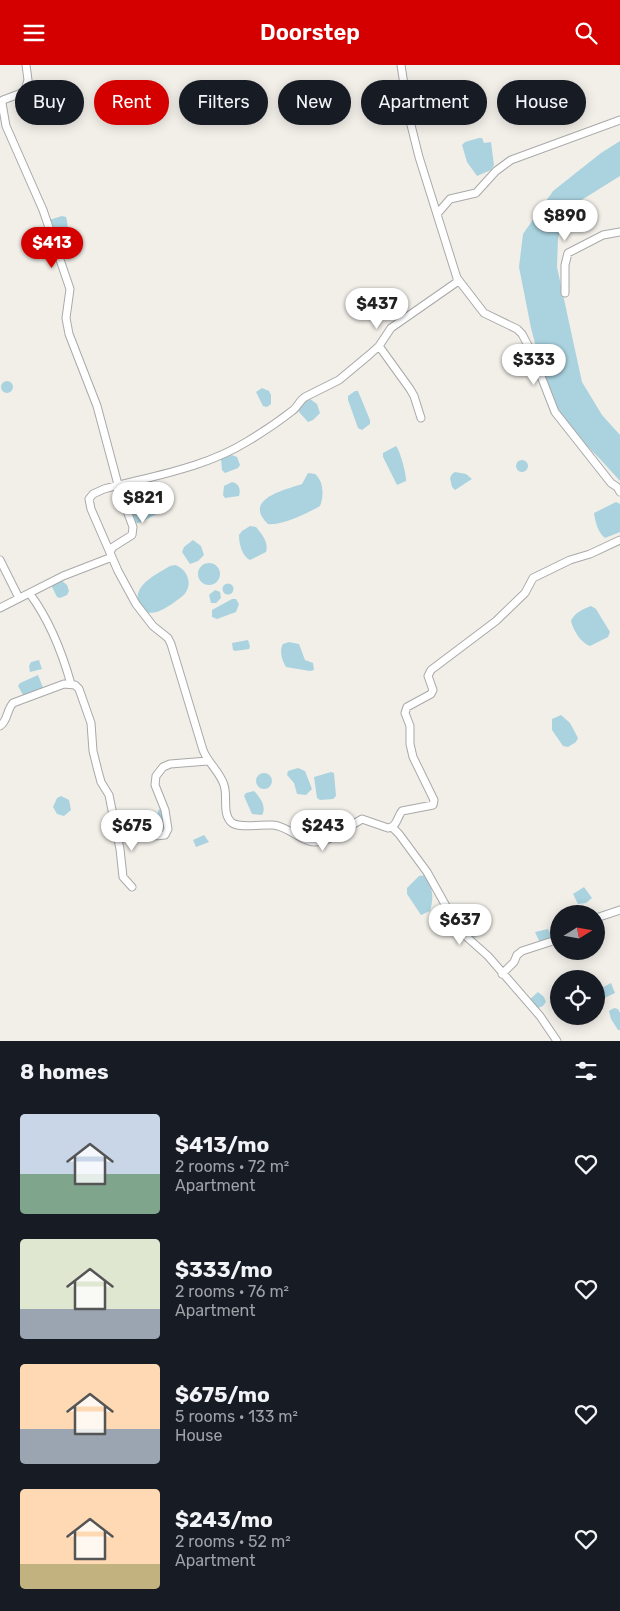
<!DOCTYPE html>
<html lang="en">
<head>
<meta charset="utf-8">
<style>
	body { margin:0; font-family:Rubik,sans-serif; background:#242831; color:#f1f3f6; height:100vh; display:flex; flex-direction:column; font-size:19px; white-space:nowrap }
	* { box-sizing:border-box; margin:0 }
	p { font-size:16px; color:#9ea1a6 }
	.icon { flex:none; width:28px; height:28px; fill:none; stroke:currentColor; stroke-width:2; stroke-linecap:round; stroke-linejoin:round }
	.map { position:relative; height:976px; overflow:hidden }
	.sheet { display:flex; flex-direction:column; background:#171b24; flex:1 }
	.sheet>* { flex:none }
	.guide { position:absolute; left:15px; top:15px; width:590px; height:45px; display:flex; gap:10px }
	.needle { width:32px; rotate:79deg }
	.controls { position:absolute; left:550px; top:840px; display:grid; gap:10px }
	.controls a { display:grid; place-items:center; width:55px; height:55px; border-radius:50%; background:#171b24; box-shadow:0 2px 12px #0003; font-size:25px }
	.price { position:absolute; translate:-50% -42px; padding:0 11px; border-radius:18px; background:#fff; color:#222; font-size:16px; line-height:32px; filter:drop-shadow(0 1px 2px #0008) }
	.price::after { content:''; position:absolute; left:50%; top:30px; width:15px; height:11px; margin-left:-8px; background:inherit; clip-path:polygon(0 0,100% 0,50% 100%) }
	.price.active { background:#d40000; color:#fff }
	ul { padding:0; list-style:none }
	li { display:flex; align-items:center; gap:15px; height:125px; padding:0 20px }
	li span { display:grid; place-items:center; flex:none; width:140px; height:100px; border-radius:5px; color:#555 }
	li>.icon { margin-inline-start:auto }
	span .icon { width:60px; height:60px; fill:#fffc; stroke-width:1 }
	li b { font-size:21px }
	h2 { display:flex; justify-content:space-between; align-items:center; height:60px; padding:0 20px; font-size:21px }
	.tag { padding:0 18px; border-radius:22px; background:#171b24; box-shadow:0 2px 12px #0003; font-size:18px; line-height:45px }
	.tag.active { background:#d40000; color:#fff }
	header { display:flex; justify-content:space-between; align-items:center; height:65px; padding:0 20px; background:#d40000; color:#fff; font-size:22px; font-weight:600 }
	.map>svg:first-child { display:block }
	.water { fill:#aad3df }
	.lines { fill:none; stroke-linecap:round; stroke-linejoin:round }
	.minor-casing { stroke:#a9a9a9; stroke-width:9 }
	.minor { stroke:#fff; stroke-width:7 }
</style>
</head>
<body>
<header><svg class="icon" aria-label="menu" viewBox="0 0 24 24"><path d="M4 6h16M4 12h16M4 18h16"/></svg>Doorstep<svg class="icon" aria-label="search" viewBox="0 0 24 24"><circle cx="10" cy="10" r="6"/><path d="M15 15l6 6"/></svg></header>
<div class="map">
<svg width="620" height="976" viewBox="0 0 620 976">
	<rect width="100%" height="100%" fill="#f2efe9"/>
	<path class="water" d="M479,73H482L484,78L491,77L494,100L491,105L477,111L467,97L462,80L465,77Z
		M620,76V111L580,136L564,151L558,173L557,202L582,317L602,350L620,370V416L601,395L583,377L558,346L545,316L531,263L519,202L523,169L553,126L601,88Z
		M62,151L66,152C69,163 69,175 54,170L49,155Z
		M1 322a6 6 0 1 1 12 0a6 6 0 1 1-12 0Z
		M262,323L269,326L271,330V339L267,342L263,341L256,327Z
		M355,326H358L370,355V359L362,365L358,363L348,335V331Z
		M310,334L317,339L320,348L313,355L308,357L299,347L298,343L301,339Z
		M396,381C400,385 407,411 406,416L397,420L383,392V388Z
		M232,390L237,392L240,400L238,403L225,408L222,405L221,394Z
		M516 401a6 6 0 1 1 12 0a6 6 0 1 1-12 0Z
		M455,407L466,409L472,414L455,425L452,422L450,413L452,409Z
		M308,408L315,409C324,416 324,432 320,441C308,448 282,461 268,459C242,434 285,425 302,419Z
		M143,416H148L162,435L165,445L139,458H134L122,424Z
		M232,417C239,418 241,425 239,431L225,433L223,430L224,421Z
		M616,437L620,439V467L605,473C598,468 595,456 594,448Z
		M250,461L256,462C262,469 269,478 266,487L250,495C242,491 239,479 239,470L242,466Z
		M193,475L201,481L204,490L198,496L190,499L182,487L184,482Z
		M198 509a11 11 0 1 1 22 0a11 11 0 1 1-22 0Z
		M175,500C185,503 192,515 187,525C185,530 180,533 176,536C165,544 145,558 138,536C134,519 159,508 170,501Z
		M61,515L67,520L69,526L67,530L60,533L57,532L51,520Z
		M222.5 524a5.5 5.5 0 1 1 11 0a5.5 5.5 0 1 1-11 0Z
		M215,525L220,527L221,533L216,538H211L209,530Z
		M232,534H236L239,539L236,547L217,554L212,552V545Z
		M591,541L596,544L610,567L608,572L590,581C581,578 573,565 571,556C574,548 583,544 591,541Z
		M248,575L250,581L249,584L235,586L233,585L232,578Z
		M289,577L299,579L305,595L313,598L314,605L310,606L286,602C282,596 279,585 283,579Z
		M39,595L42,604L30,607L29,601L31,597Z
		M38,610L44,625L23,630L18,621L20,618Z
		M561,650L570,658L578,673L576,677L568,682L563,681L552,665V654Z
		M298,703L305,706L312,724L306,730L297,729L294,718L287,710L288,706Z
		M331,707L334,708L336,731L333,734L320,735L317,733L314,712Z
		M256 716a8 8 0 1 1 16 0a8 8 0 1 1-16 0Z
		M254,726C260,732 267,742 262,750L252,749L244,731L246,728Z
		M61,731L69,735L71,745L64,751L57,749L53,742L57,733Z
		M159,744H162L165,761L161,766H156L153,761Z
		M204,770L209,777L196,782L193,775Z
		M425,810C433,823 434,832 430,846L421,850L407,829V823L419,811Z
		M584,822L592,833L586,838L578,839L573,829Z
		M481,855L488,856L490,858C485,867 480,873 470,872L465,867L466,863Z
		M548,864L552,873L540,878L535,867Z
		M611,918L615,928L600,935L598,934L596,926Z
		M538,927L544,932L546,937L543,941L536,944L528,936Z
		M614,943L618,944L620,948V965H618L611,954L609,946Z"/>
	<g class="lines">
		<defs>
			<path id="minor" d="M26,0L28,15L25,25L19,29L3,35L2,38L6,61L43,145L70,224L66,253L69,269L97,341L120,427L133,462L132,470L113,482L110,487
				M401,0L409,52L419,92L457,213V217L391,263L379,281L369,290L339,315L305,332C299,336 297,343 292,346C278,357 263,367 248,376C205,403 152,411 104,424L93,429L89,434L91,444L118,506L136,539L153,561L168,573L171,579L203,685C208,698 220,707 224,720C228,732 222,748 231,757C238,764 262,759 273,760C288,761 302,777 314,777C331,777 348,762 362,754L388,763C397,762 397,752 402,746L433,740L434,735L413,692L410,679V661L405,648L407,642L431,629L433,625L428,611L431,605L496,556L525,528L533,513L570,495L590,489L620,475
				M437,149L450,134L476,128L496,106L511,95L620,55
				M457,213L484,248L517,264L522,269L532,288L555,347L611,418L617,422L620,427
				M565,228V200L568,188L603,170L620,167
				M379,281L410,324L414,331L421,353
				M0,495L19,533
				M30,529C50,556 62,587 71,619
				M0,543L63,511L112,492
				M0,661C8,656 6,646 13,638L64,619L75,620L79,624L91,658L93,686L98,706L101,717L109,730L115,760C127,771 149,772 165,770L168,764L165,745L155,720L156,711L163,702L170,699L208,696
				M115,760L120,784L123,812L132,822
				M392,762L399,769L427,807L460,866L488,891L540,951L557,976
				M596,853L620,845
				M502,909L514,897L517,890L522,886L559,874"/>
		</defs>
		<use href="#minor" class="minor-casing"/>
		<use href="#minor" class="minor"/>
	</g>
</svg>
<div class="controls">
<a><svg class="needle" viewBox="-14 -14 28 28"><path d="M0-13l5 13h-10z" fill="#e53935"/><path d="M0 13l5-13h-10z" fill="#9ea1a6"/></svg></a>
<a><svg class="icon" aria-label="locate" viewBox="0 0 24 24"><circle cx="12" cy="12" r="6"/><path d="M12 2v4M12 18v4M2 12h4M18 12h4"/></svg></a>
</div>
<b class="price" style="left:565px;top:177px">$890</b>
<b class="price active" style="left:52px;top:204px">$413</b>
<b class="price" style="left:377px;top:265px">$437</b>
<b class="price" style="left:534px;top:321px">$333</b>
<b class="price" style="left:143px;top:459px">$821</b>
<b class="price" style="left:132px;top:787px">$675</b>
<b class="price" style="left:323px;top:787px">$243</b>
<b class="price" style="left:460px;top:881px">$637</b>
<div class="guide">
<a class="tag">Buy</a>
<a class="tag active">Rent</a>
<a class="tag">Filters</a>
<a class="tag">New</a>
<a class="tag">Apartment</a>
<a class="tag">House</a>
</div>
</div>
<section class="sheet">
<h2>8 homes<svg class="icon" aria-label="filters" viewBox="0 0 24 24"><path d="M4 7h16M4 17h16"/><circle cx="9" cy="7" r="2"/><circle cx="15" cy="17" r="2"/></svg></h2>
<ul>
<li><span style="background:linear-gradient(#c9d6e8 60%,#7fa58c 0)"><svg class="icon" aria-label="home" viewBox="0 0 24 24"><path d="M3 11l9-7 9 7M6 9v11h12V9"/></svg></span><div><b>$413/mo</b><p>2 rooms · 72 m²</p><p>Apartment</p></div><svg class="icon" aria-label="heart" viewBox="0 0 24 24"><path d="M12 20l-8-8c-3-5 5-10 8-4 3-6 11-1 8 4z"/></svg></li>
<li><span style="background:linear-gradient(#dfe7d0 70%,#9aa5b1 0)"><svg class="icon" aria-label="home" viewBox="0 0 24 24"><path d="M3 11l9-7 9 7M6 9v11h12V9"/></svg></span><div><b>$333/mo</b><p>2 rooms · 76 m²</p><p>Apartment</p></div><svg class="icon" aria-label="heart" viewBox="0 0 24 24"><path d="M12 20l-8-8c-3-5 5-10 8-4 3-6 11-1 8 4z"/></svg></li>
<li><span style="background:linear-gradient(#ffd9b3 65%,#9aa5b1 0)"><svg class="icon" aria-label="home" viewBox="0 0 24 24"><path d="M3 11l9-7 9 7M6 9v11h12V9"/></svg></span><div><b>$675/mo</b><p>5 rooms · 133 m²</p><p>House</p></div><svg class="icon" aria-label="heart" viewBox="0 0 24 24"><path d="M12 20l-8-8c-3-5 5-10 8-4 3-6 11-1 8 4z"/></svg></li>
<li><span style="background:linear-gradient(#ffd9b3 75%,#c2b280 0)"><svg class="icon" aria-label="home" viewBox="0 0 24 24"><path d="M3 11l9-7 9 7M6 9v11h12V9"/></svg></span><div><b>$243/mo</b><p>2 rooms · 52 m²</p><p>Apartment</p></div><svg class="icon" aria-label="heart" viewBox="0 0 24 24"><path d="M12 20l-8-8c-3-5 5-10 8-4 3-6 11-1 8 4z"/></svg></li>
</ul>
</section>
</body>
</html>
